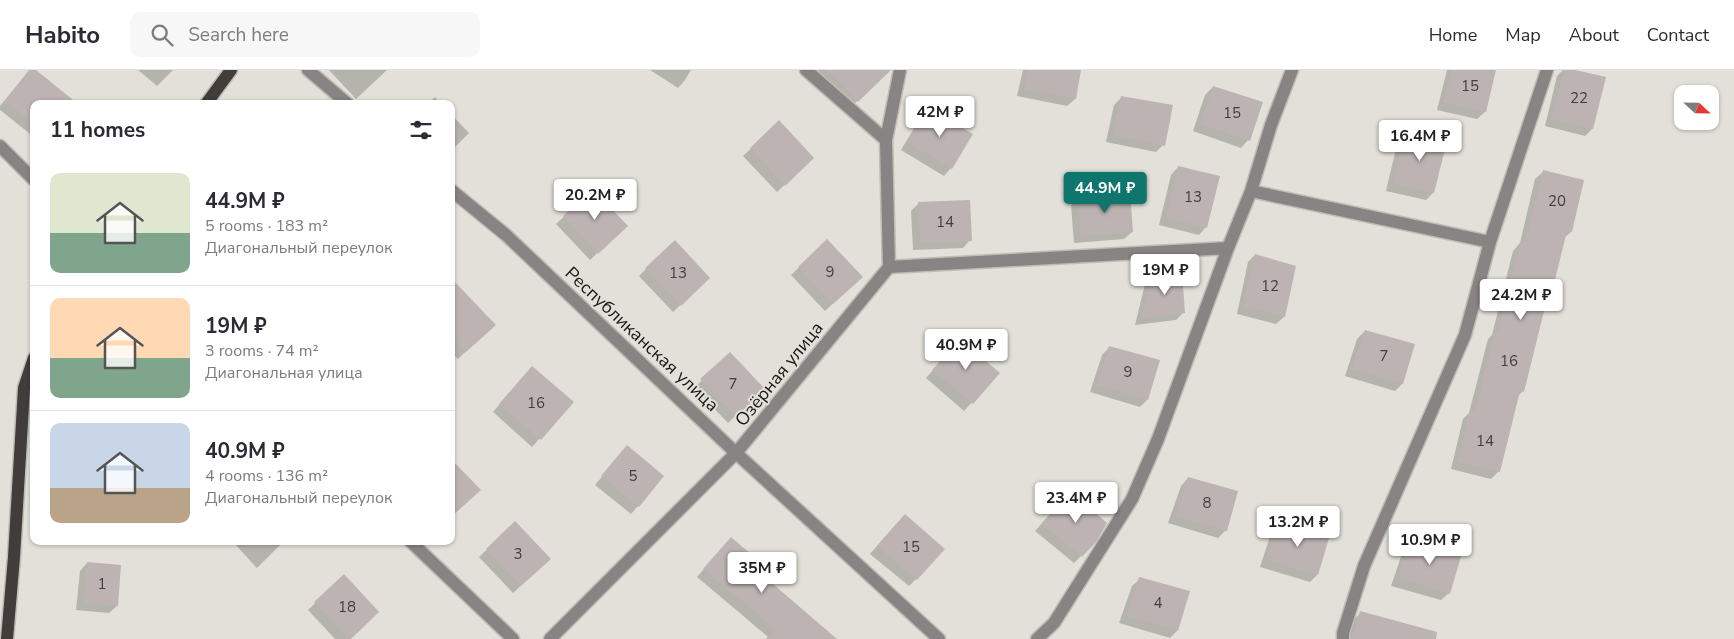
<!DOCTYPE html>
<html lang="en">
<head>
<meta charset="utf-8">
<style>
	body { margin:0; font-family:"Nunito Sans",sans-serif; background:#f7f7f7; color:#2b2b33; height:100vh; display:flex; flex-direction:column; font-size:19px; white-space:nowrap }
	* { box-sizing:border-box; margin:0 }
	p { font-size:16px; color:#7c7c81 }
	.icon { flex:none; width:28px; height:28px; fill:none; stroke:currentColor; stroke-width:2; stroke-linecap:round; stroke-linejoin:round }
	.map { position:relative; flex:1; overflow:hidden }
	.panel { position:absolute; left:30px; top:30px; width:425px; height:445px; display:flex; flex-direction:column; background:#fff; border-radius:10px; box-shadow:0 1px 4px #0004 }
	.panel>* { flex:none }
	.needle { width:32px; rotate:112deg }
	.tools { position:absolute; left:1674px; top:15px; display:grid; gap:10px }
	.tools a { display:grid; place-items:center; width:45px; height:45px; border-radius:10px; background:#fff; box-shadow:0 1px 4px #0004; font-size:25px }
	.price { position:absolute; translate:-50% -42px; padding:0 11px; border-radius:5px; background:#fff; color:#222; font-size:16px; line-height:32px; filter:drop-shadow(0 1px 2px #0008) }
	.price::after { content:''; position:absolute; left:50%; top:30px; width:15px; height:11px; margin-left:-8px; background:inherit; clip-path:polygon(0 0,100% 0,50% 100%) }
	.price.on { background:#0f766e; color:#fff }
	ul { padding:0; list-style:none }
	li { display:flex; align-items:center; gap:15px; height:125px; padding:0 20px }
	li+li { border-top:1px solid #e1e1e2 }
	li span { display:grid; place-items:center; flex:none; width:140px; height:100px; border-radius:10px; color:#555 }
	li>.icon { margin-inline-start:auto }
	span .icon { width:60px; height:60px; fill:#fffc; stroke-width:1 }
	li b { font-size:21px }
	h2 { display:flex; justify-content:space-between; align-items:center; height:60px; padding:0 20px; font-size:21px }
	header { display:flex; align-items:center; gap:30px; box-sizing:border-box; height:70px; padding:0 25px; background:#fff; border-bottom:1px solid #e1e1e2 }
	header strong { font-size:24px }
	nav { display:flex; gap:28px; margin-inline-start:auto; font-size:18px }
	.search { width:350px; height:45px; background:#f7f7f7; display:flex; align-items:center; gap:12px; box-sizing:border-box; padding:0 18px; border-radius:10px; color:#7c7c81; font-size:19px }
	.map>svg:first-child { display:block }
	.shadow { fill:#0003 }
	.building { fill:#bdb3b3 }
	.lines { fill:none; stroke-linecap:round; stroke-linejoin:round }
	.minor-casing { stroke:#bebcb5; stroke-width:15 }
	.major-casing { stroke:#bebcb5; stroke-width:15 }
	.minor { stroke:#888484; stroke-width:12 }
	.major { stroke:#423c3b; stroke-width:12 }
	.labels { text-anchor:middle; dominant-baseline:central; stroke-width:4; stroke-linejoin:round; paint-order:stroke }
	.number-label { font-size:15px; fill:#413e3c }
	.street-label { font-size:18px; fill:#181715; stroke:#e2e0d8 }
</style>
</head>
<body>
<header>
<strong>Habito</strong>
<div class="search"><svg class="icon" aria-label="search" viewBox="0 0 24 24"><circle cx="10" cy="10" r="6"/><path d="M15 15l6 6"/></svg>Search here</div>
<nav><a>Home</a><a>Map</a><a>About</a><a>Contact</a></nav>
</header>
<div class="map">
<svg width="1734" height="569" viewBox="0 0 1734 569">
	<rect width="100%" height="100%" fill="#e2e0d8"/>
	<path class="shadow" d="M30,0H34V67L0,40V36Z
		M138,0H173L157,16Z
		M329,0H387L356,29Z
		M650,0H691L685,10L678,18Z
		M818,0H881L885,4L850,38L816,3Z
		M1023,0H1080L1075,29L1067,36L1017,26Z
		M1447,0H1495L1485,42L1477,49L1437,40Z
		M1563,0H1570L1592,59L1585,66L1545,56L1557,6Z
		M1213,17L1248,70L1241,78L1193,61L1205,25Z
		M435,27L441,34H428Z
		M1122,27L1163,75L1156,82L1106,72L1114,35Z
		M929,39L971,65L951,98L944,106L901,80L921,47Z
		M451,44L469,63L451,81Z
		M779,52L813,88L777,122L743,86Z
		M1405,63L1433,123L1426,130L1386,121L1398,70Z
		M1178,97L1206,157L1199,165L1159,155L1171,105Z
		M1543,102L1571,162L1564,168L1548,233L1543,238L1522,322L1517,327L1499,401L1491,409L1451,399L1463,349L1469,343L1488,269L1492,265L1513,181L1520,173L1535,109Z
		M592,120L626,156L590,190L556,154Z
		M1078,128L1132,162L1124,169L1074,173L1071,135Z
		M918,134L970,170L963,178L913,180L911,141Z
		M827,171L854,214L825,241L791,205Z
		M1255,185L1284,247L1276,254L1237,244L1248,192Z
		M646,199L709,208L673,242L639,206Z
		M1152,206L1183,243L1176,250L1135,255L1145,214Z
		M451,227L486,262L458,289L451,282Z
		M1365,261L1414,275L1402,314L1395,321L1345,306L1357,269Z
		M1110,277L1147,330L1140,337L1090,322L1102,285Z
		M953,278L999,303L964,341L926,308Z
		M730,283L763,319L728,353L694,318Z
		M525,305L572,332L532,377L493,342Z
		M627,377L638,436L631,444L595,415Z
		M1188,408L1226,460L1218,468L1168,453L1181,416Z
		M1062,431L1081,486L1074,493L1035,461Z
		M1280,452L1317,505L1310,512L1260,497L1272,460Z
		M515,453L542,496L513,523L479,487Z
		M897,453L916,509L909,516L870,484Z
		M232,471H284L257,498Z
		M1412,471L1449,523L1441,530L1391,516L1404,478Z
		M724,476L764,508L835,569H767L768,567L697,507Z
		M87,493L117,536L109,543L76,540L80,501Z
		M344,506L349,569H335L308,540Z
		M1140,509L1177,561L1170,568L1119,553L1132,516Z
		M1361,543L1405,569H1347L1353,550Z"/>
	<path class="building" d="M29,0H36L78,34H34V53L9,34H2Z
		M827,0H891L858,32Z
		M1028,0H1081L1076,29L1024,19Z
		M1452,0H1496L1486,42L1444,32Z
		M1564,0H1575L1606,7L1593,59L1551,49Z
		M1213,16L1263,32L1250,71L1200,54Z
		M1121,26L1173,35L1165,76L1113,65Z
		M928,38L973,64L952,99L907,72Z
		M779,50L814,88L785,116L750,78Z
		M1405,61L1447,71L1434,123L1393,113Z
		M1178,96L1220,106L1207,158L1166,148Z
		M1543,100L1584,110L1572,162L1567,161L1549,234L1546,233L1524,322L1520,321L1500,402L1458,392L1470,340L1475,341L1495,260L1498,261L1520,172L1525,173Z
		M592,118L628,156L598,184L563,146Z
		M1130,122L1133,162L1081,166L1078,126Z
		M970,130L972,171L920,173L918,132Z
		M827,169L863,207L833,234L798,197Z
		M675,170L710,208L681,236L645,198Z
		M1255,184L1296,196L1285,247L1243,236Z
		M1182,202L1185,243L1141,248L1152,205Z
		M451,208L496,255L466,282L451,267Z
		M1365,260L1415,274L1403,314L1351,299Z
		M960,269L1000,303L973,334L932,300Z
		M1109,276L1160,290L1148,330L1096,315Z
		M730,282L765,319L736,347L700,309Z
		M532,296L574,332L541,370L499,334Z
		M627,375L664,406L639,437L601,406Z
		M451,389L481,420L451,447Z
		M1188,407L1238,421L1227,461L1175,446Z
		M1070,421L1107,453L1096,472L1082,487L1042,453Z
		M905,444L945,479L917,510L877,476Z
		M515,451L551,489L521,516L486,479Z
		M1280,451L1330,465L1318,505L1266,490Z
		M731,467L772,502L766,508L837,569H766L775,559L703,499Z
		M1411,469L1462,483L1450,524L1398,508Z
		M87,492L121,495L118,536L83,533Z
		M344,504L379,542L351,569H349L314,532Z
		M1139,507L1190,521L1178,561L1126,546Z
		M1360,541L1437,562L1436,569H1351Z"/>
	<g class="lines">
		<defs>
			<path id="minor" d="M308,0L348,34
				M806,0L886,70
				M0,76L34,110
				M451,120L506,165L736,383L939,569
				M1251,121L1490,172
				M889,197L1228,178
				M410,471L513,569
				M550,569L736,383L889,197L886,70L900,0
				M1037,569L1054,553L1132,429L1158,369L1228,178L1251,121L1271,55L1292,0
				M1343,569V563L1364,496L1465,265L1490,172L1547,0"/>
			<path id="major" d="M206,34L231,0
				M7,569L14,487L24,318L34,288"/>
		</defs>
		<use href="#minor" class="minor-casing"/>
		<use href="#major" class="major-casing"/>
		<use href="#minor" class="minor"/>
		<use href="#major" class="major"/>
	</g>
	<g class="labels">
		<g class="number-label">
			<text x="1470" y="16">15</text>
			<text x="1579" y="28">22</text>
			<text x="1232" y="43">15</text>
			<text x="1193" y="127">13</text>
			<text x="1557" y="131">20</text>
			<text x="945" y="152">14</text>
			<text x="830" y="202">9</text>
			<text x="678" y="203">13</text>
			<text x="1270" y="216">12</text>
			<text x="1384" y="286">7</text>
			<text x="1509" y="291">16</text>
			<text x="1128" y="302">9</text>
			<text x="733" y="314">7</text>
			<text x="536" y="333">16</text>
			<text x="1485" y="371">14</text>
			<text x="633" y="406">5</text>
			<text x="1207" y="433">8</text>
			<text x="911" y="477">15</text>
			<text x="518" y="484">3</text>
			<text x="102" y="514">1</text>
			<text x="1158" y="533">4</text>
			<text x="347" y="537">18</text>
		</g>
		<g class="street-label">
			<text transform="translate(642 269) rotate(43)">Республиканская улица</text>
			<text transform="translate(779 304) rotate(-51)">Озёрная улица</text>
		</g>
	</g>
</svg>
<div class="tools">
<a><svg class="needle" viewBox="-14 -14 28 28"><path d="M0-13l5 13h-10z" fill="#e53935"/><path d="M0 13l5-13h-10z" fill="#7c7c81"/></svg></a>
</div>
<b class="price" style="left:940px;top:68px">42M ₽</b>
<b class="price" style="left:1420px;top:92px">16.4M ₽</b>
<b class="price on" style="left:1105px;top:144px">44.9M ₽</b>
<b class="price" style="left:595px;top:151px">20.2M ₽</b>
<b class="price" style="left:1165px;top:226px">19M ₽</b>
<b class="price" style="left:1521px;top:251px">24.2M ₽</b>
<b class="price" style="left:966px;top:301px">40.9M ₽</b>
<b class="price" style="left:1076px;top:454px">23.4M ₽</b>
<b class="price" style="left:1298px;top:478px">13.2M ₽</b>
<b class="price" style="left:1430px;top:496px">10.9M ₽</b>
<b class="price" style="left:762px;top:524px">35M ₽</b>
<section class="panel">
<h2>11 homes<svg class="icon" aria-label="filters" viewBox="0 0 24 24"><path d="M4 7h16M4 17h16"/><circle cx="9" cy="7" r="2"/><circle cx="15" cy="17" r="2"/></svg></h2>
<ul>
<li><span style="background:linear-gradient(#dfe7d0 60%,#7fa58c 0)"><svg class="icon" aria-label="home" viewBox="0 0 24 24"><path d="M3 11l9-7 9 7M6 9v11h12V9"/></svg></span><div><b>44.9M ₽</b><p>5 rooms · 183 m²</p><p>Диагональный переулок</p></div></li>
<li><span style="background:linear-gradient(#ffd9b3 60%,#7fa58c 0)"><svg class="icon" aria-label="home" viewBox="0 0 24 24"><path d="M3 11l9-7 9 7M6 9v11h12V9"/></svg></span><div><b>19M ₽</b><p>3 rooms · 74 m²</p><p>Диагональная улица</p></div></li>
<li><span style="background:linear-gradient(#c9d6e8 65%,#b9a48a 0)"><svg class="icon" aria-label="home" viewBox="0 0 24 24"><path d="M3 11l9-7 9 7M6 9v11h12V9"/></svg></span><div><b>40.9M ₽</b><p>4 rooms · 136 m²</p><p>Диагональный переулок</p></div></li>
</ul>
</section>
</div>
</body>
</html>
